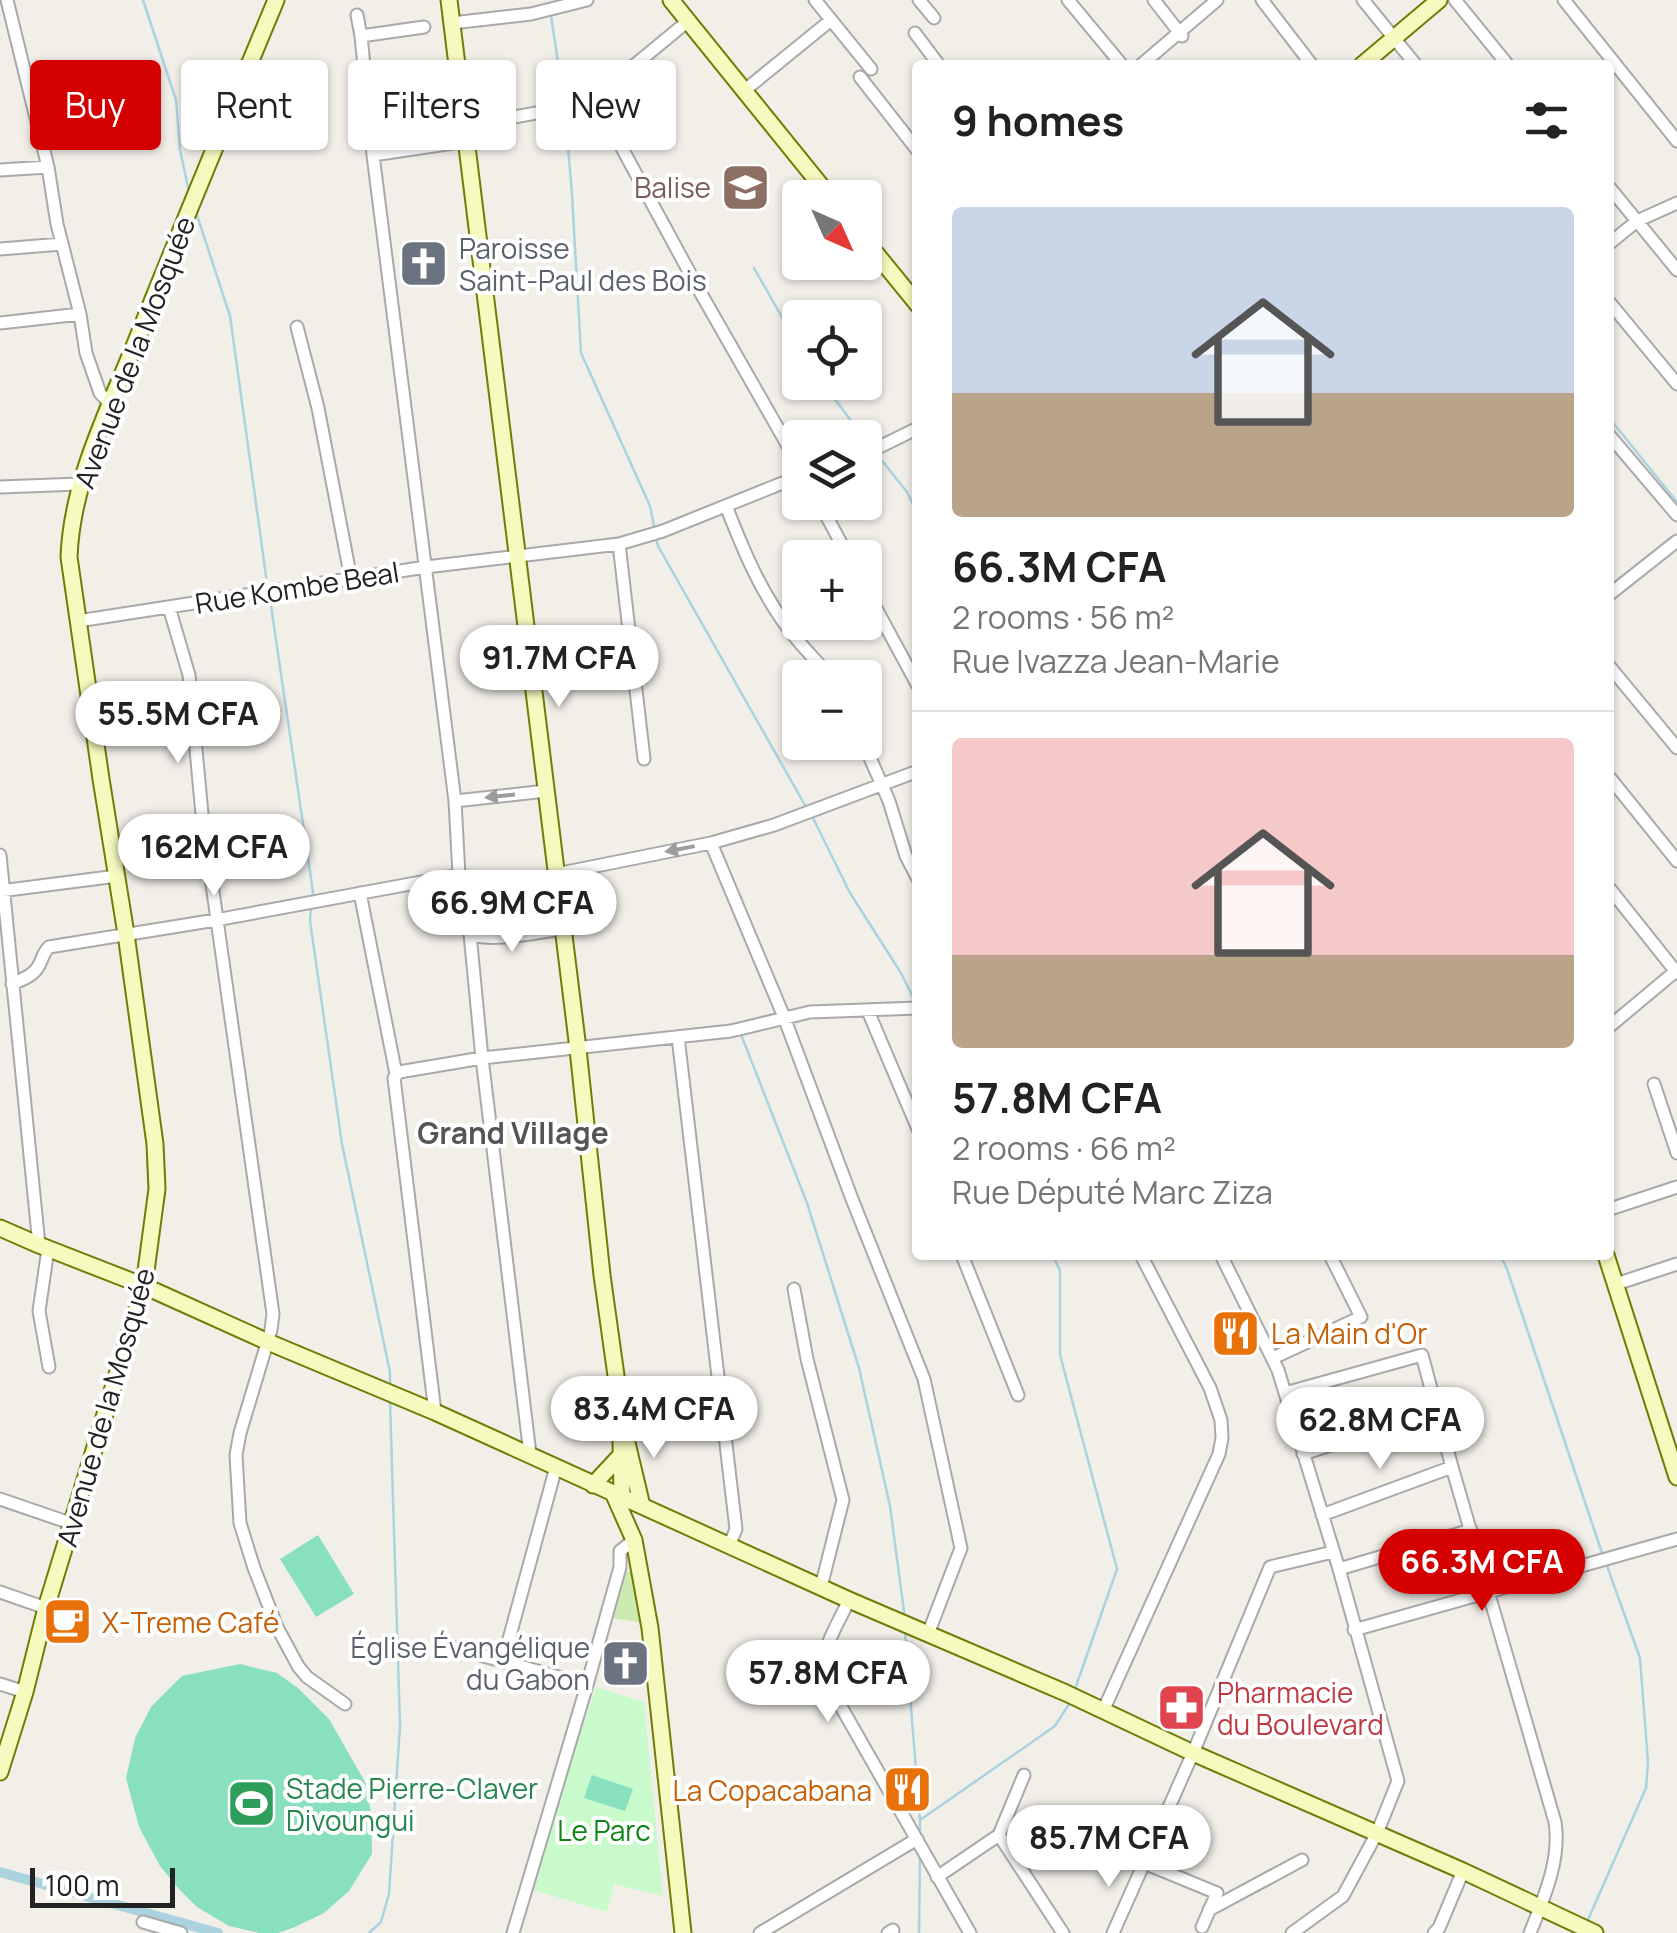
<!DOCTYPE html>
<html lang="en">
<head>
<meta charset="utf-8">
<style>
	body { margin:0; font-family:Manrope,sans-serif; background:#f6f6f6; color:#222; height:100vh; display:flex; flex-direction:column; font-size:38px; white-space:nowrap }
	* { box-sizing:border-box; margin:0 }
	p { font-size:32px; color:#767676 }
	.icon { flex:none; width:55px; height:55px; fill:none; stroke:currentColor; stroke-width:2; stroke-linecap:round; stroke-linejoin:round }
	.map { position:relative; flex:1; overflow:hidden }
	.side { position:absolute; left:912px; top:60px; width:702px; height:1200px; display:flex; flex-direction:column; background:#fff; border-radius:10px; box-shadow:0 2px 8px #0004 }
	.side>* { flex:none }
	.banner { position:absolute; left:30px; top:60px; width:732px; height:90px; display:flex; gap:20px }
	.needle { width:65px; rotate:135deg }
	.buttons { position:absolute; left:782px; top:180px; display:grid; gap:20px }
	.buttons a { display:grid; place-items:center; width:100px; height:100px; border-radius:10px; background:#fff; box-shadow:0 2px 8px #0004; font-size:50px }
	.scale { position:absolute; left:30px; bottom:25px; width:145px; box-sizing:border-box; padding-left:10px; border:5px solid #222; border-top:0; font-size:28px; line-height:35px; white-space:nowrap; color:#222; -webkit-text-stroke:8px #fff; paint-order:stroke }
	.price { position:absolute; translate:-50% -85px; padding:0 22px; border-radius:35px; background:#fff; color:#222; font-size:32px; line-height:65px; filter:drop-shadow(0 2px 5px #0008) }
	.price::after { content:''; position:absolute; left:50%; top:60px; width:30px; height:22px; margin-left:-15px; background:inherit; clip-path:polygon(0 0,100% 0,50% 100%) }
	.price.on { background:#d40000; color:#fff }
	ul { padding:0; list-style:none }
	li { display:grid; align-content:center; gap:20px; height:530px; padding:0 40px }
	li+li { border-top:2px solid #e0e0e0 }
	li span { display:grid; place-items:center; height:310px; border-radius:10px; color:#555 }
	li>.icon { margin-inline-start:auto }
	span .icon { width:180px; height:180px; fill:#fffc; stroke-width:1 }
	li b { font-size:42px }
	h2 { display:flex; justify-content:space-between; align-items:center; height:120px; padding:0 40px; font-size:42px }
	.pill { padding:0 35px; border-radius:10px; background:#fff; box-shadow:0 2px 8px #0004; font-size:35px; line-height:90px }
	.pill.on { background:#d40000; color:#fff }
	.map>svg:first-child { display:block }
	.grass { fill:#cdebb0 }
	.park { fill:#c8facc }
	.pitch { fill:#88e0be }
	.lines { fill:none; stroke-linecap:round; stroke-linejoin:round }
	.stream { stroke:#aad3df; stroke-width:2.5 }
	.canal { stroke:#aad3df; stroke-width:10 }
	.street-casing { stroke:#a9a9a9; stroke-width:15 }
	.secondary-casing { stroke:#707d05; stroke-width:19 }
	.street { stroke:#fff; stroke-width:11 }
	.secondary { stroke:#f7fabf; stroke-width:15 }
	.oneway { fill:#9c9c9c }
	.labels { text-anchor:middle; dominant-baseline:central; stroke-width:8; stroke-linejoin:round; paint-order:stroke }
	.education-label { font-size:28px; fill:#785e54; stroke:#fff; text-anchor:end }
	.worship-label { font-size:28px; fill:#5b616d; stroke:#fff; text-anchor:start }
	.street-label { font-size:28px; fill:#222; stroke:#fff }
	.food-label { font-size:28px; fill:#c56008; stroke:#fff; text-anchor:start }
	.health-label { font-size:28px; fill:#be3a42; stroke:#fff; text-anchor:start }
	.leisure-label { font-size:28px; fill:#27864d; stroke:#fff; text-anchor:start }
	.park-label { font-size:28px; fill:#0c8416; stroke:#fff }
	.neighbourhood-label { font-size:30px; font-weight:bold; fill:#555; stroke:#fff }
</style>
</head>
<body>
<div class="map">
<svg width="1677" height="1933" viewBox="0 0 1677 1933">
	<rect width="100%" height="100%" fill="#f2efe9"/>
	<path class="grass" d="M626,1571L640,1573L646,1623L612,1618Z"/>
	<path class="park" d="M596,1687L644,1702L663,1896L614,1884L607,1912L527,1888Z"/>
	<path class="pitch" d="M318,1535L354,1594L316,1617L280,1559Z
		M240,1664L277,1673L298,1688L329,1719L365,1782L371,1812L372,1854L349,1891L324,1913L295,1927L278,1933H259L229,1926L197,1907L179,1889L160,1866L139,1827L126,1778L135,1738L151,1707L182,1676Z
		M592,1775L633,1789L625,1811L584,1798Z"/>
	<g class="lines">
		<path class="stream" d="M143,0L176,100L180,150L189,192
			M551,16L564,102
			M565,110L572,194L581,353L650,506L654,526
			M195,209L230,316L267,583
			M754,268L800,349
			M822,382L864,438
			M1610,419L1677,502
			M875,452L907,492L918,514
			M656,539L658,546L806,807
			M270,599L313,892L312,900
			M813,818L850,893L901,973L916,1003
			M311,907L310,921L342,1144L390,1372V1387
			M742,1037L807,1203L859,1368L890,1506L905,1619
			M1053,1255L1060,1271V1355L1117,1569L1074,1692
			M1500,1255L1507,1269L1603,1556
			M905,1632L920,1820
			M920,1836V1820L1055,1726L1069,1704
			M1587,1922L1646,1788L1648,1762L1640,1658L1606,1563
			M369,1933L381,1922L389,1894L400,1726L390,1400
			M919,1933L920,1854"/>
		<path class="canal" d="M0,1872L218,1933"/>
		<defs>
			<path id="street" d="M7,0L48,167L57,224L80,314L86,353L100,393L110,404
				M815,0L871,69
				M919,0L934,18
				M1068,0L1122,65
				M1154,0L1182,36
				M1262,0L1312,65
				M1363,0L1416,65
				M1455,0L1508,65
				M1564,0L1677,141
				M357,15L361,36L373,155L455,801L459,875L470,934L482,1058L530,1454
				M688,21L603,91L599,96L597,102L699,290L800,467
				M452,23L531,14L587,0
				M915,33L939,65
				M361,36L424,27
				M1141,65L1217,0
				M860,77L918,151
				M745,90L831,20
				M465,126L597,102
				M373,155L467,141
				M0,170L48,167
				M1610,188L1677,270
				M1610,243L1637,221L1677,203
				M0,249L62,244
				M1610,303L1677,384
				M0,323L80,314
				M297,327L318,408L351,579
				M1610,436L1677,515
				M865,454L918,428
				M0,487L79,484
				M819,502L849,558
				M726,506C744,552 763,598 795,637C806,651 820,664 831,678
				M619,544L644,759
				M865,588L918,686
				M1610,594L1677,541
				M169,607L189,675L202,814L273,1314L271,1330L240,1433L236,1455L240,1523L254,1568L277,1627L298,1666L307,1677L345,1704
				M78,621L426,567L619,544L663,531L800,476
				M1610,667L1677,748
				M863,742L889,801L906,856L918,879
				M1610,778L1677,861
				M455,801L546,791
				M711,843L784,1017L852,1199L924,1379L961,1548L928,1634
				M0,855L39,1245
				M556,874L711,843L774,825L918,771
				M1610,889L1677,973
				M0,891L117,876
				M360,893L396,1074
				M470,934C493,943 537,932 563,929
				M12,984C21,980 33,976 38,967C43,959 42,954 49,947L216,920L459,875
				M868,1011L918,1129
				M1610,1026L1677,970
				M678,1037L736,1529L729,1546
				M1654,1084L1677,1153
				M1610,1209L1677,1187
				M48,1249L39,1311L49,1367
				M962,1255L1018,1395
				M1221,1255L1278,1370L1339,1569L1398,1781L1377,1833L1343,1896L1292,1933
				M1616,1284L1677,1264
				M794,1289L807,1359L843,1500L821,1587
				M1273,1358L1361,1317L1330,1255
				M1285,1393L1422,1355L1452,1467L1555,1822C1561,1859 1544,1898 1530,1933
				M435,1412L394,1078L399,1072L482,1058L731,1031L810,1012L918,1008
				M1303,1454L1437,1410
				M0,1499L73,1524
				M1322,1515L1452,1467
				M1339,1569L1471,1530
				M0,1592L46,1608
				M849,1600C838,1624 821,1648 823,1675L970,1933
				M1354,1630L1677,1539
				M448,1646L587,1685
				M503,1661L556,1467
				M0,1684L25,1692
				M1103,1711L1219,1454L1222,1438L1221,1420L1210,1388L1141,1255
				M1100,1834L1144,1863L1217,1893L1202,1927
				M999,1835L1024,1775
				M937,1877L999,1835L1063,1933
				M1209,1910L1302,1860
				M143,1922L181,1933
				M513,1933L587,1685L620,1567V1551L634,1540
				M760,1933L917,1839
				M888,1933L893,1930
				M1113,1933L1193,1753L1270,1567L1333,1552
				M1434,1933L1439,1928L1463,1871"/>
			<path id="secondary" d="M449,0L578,1049L602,1275L623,1426L642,1506
				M671,0L831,198
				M1362,65L1439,0
				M865,240L918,305
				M0,1228L39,1245L144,1286L268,1342L435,1412L849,1600L1066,1693L1193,1753L1463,1871L1595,1933
				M1606,1255L1677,1477
				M621,1440L622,1498
				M593,1485L620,1456
				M614,1495L634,1540L650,1628L683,1933
				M0,1772L25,1692L46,1608L144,1286L157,1189L155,1144L126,934L101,779L69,557C72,480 109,409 137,339C182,226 229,113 276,0"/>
		</defs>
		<use href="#street" class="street-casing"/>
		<use href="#secondary" class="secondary-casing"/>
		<use href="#street" class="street"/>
		<use href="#secondary" class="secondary"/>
	</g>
	<defs><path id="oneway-solid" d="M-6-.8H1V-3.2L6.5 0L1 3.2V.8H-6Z" transform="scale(2.5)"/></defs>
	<g class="oneway">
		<use href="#oneway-solid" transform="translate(500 796) rotate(174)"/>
		<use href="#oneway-solid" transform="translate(680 849) rotate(169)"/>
	</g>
	<defs>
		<symbol id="school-square" viewBox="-11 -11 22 22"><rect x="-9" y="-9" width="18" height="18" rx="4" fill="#8d6e63" stroke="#fff"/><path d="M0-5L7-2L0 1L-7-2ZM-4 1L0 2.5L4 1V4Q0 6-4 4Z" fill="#fff"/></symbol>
		<symbol id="church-square" viewBox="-11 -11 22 22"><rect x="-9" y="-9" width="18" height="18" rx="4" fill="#6b7280" stroke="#fff"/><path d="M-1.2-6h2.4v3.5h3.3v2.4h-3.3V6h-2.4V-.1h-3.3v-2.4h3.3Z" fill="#fff"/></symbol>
		<symbol id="restaurant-square" viewBox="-11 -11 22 22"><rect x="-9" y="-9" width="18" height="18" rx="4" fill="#e8710a" stroke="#fff"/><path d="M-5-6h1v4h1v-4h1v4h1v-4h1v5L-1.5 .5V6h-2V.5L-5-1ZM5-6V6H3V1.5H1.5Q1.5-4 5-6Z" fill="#fff"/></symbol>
		<symbol id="cafe-square" viewBox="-11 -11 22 22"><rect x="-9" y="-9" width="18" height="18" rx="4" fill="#e8710a" stroke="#fff"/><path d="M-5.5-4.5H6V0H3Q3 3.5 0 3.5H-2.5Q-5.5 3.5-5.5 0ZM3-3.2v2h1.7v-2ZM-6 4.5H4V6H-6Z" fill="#fff"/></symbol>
		<symbol id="pharmacy-square" viewBox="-11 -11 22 22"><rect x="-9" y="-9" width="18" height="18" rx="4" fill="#e0444e" stroke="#fff"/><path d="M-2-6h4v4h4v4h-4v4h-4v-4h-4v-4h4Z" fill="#fff"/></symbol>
		<symbol id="stadium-square" viewBox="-11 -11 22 22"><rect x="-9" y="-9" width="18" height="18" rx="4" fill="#2e9e5b" stroke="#fff"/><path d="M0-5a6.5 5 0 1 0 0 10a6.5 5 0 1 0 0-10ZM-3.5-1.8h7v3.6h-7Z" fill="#fff"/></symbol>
	</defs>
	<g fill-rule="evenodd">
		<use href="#school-square" x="718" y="160" width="55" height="55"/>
		<use href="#church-square" x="396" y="236" width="55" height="55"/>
		<use href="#restaurant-square" x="1208" y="1306" width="55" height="55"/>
		<use href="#cafe-square" x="40" y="1594" width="55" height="55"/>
		<use href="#church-square" x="598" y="1636" width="55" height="55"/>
		<use href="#pharmacy-square" x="1154" y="1680" width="55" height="55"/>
		<use href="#restaurant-square" x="880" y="1762" width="55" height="55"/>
		<use href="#stadium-square" x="224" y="1776" width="55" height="55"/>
	</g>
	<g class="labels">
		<g class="education-label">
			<text x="711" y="187">Balise</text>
		</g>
		<g class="worship-label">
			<text x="459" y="248">Paroisse<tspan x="459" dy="32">Saint-Paul des Bois</tspan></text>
			<text x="590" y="1647" text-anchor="end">Église Évangélique<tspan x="590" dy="32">du Gabon</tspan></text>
		</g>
		<g class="street-label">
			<text transform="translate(134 352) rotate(-69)">Avenue de la Mosquée</text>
			<text transform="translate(297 587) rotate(-9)">Rue Kombe Beal</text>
			<text transform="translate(105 1407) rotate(-74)">Avenue de la Mosquée</text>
		</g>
		<g class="food-label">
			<text x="1271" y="1333">La Main d'Or</text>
			<text x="102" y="1622">X-Treme Café</text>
			<text x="872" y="1790" text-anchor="end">La Copacabana</text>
		</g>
		<g class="health-label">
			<text x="1217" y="1692">Pharmacie<tspan x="1217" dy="32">du Boulevard</tspan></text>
		</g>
		<g class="leisure-label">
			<text x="286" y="1788">Stade Pierre-Claver<tspan x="286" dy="32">Divoungui</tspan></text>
		</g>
		<g class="park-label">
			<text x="604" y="1830">Le Parc</text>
		</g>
		<g class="neighbourhood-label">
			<text x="513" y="1132">Grand Village</text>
		</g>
	</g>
</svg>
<div class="buttons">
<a><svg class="needle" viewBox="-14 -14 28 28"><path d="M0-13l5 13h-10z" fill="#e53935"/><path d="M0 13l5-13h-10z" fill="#767676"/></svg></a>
<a><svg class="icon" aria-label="locate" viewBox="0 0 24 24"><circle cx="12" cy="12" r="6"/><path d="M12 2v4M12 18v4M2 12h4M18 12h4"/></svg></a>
<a><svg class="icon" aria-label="layers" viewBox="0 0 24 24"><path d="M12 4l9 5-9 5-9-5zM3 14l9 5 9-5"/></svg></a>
<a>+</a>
<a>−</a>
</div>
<div class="scale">100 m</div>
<b class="price" style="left:559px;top:710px">91.7M CFA</b>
<b class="price" style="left:178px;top:766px">55.5M CFA</b>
<b class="price" style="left:214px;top:899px">162M CFA</b>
<b class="price" style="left:512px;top:955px">66.9M CFA</b>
<b class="price" style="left:654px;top:1461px">83.4M CFA</b>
<b class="price" style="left:1380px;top:1472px">62.8M CFA</b>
<b class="price on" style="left:1482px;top:1614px">66.3M CFA</b>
<b class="price" style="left:828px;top:1725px">57.8M CFA</b>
<b class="price" style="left:1109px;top:1890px">85.7M CFA</b>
<div class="banner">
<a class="pill on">Buy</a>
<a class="pill">Rent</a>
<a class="pill">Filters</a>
<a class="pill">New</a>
</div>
<section class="side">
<h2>9 homes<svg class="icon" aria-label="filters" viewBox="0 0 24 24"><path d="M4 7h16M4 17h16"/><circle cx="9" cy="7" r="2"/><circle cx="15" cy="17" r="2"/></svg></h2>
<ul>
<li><span style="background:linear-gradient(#c9d6e8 60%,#b9a48a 0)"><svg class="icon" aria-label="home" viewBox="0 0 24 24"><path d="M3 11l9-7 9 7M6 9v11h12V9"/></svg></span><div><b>66.3M CFA</b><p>2 rooms · 56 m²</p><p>Rue Ivazza Jean-Marie</p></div></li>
<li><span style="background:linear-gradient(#f6c9c9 70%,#b9a48a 0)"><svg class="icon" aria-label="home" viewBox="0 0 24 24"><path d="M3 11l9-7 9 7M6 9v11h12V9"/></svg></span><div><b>57.8M CFA</b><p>2 rooms · 66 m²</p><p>Rue Député Marc Ziza</p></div></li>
</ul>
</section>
</div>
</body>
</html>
